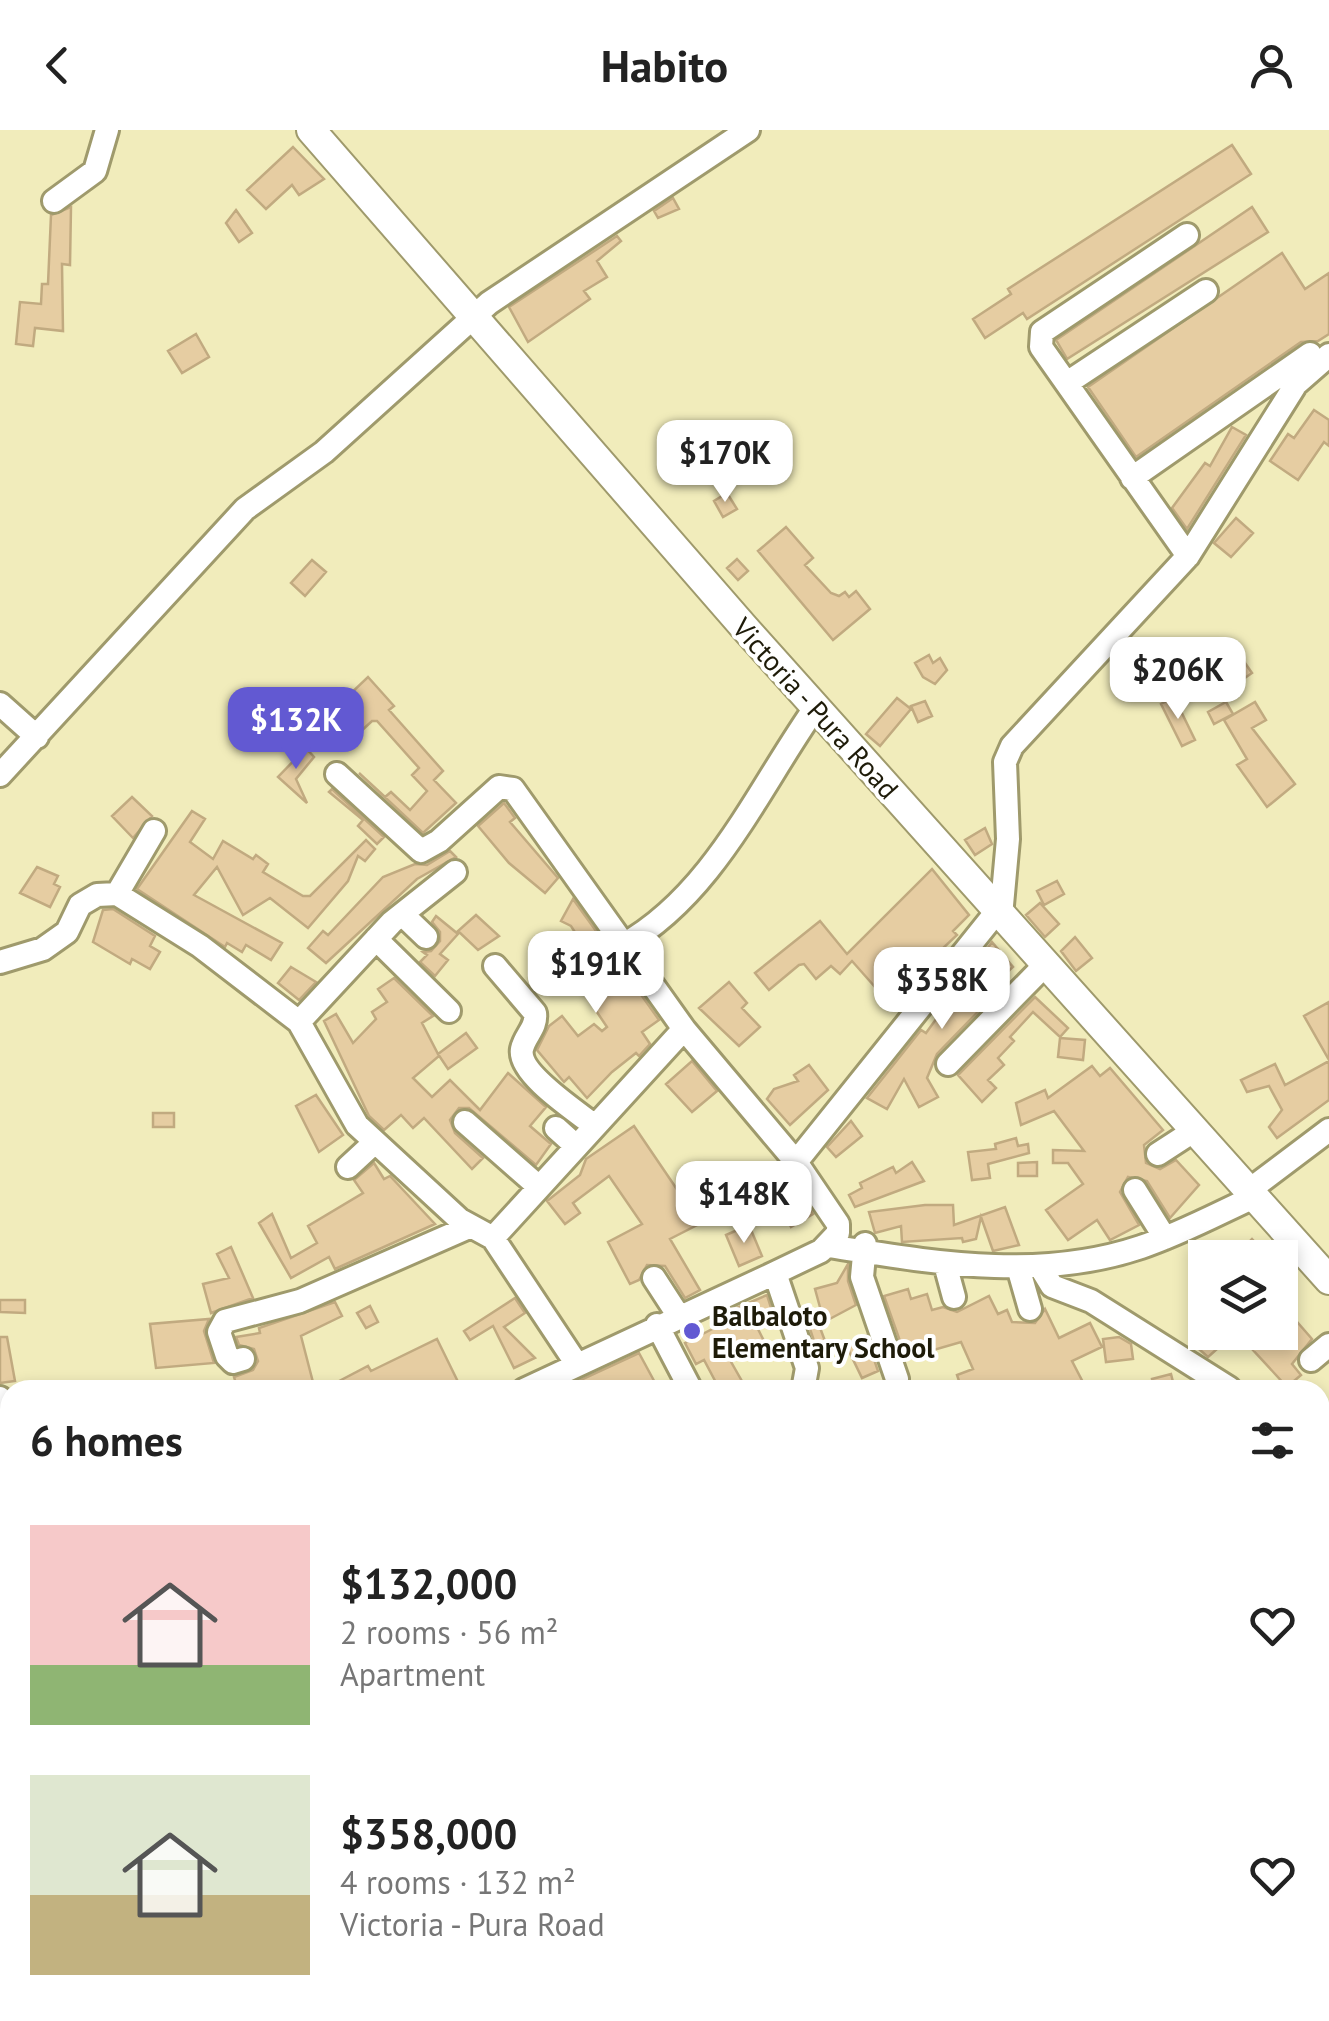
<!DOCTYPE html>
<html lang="en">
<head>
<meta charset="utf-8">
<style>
	body { margin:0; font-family:"PT Sans",sans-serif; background:#f2f2f2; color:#222; height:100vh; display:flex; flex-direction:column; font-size:38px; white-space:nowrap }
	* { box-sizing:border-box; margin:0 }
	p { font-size:32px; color:#767676 }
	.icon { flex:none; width:55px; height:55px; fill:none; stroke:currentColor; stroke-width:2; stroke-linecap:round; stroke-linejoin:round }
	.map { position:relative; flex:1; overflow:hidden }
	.side { position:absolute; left:0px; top:1250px; width:1330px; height:642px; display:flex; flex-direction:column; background:#fff; border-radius:30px 30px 0 0; box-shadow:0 5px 15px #0003 }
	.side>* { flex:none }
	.tools { position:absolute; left:1188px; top:1110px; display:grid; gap:20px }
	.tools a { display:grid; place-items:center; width:110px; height:110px; border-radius:0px; background:#fff; box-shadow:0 5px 15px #0003; font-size:50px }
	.price { position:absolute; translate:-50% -85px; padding:0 22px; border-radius:20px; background:#fff; color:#222; font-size:32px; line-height:65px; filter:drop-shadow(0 2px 5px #0008) }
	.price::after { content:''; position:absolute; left:50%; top:60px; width:30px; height:22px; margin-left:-15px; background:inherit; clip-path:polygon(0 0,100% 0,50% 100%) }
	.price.on { background:#6259d2; color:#fff }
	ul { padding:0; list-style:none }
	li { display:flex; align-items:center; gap:30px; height:250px; padding:0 30px }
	li span { display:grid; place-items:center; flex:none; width:280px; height:200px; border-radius:0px; color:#555 }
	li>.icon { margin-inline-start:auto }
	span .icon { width:120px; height:120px; fill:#fffc; stroke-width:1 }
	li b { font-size:42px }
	h2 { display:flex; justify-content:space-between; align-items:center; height:120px; padding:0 30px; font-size:42px }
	header { display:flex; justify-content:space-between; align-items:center; height:130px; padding:0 30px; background:#fff; font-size:45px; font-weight:700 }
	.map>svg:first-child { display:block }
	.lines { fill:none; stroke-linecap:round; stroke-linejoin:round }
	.river { stroke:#bfc2f4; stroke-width:30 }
	.building { fill:#e6cda2; stroke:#c1aa80; stroke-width:2.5 }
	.minor-casing { stroke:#9f9a6c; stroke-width:28 }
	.major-casing { stroke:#9f9a6c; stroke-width:32 }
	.minor { stroke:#fff; stroke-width:22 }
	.major { stroke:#fff; stroke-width:28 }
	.poi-dot { fill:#6259d2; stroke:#fff; stroke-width:4 }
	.labels { text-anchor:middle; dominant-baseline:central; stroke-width:8; stroke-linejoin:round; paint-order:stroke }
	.street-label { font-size:28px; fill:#1e1b09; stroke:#fff }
	.poi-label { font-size:28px; font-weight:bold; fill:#1e1b09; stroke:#fff; text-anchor:start }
</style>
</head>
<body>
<header><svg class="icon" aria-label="back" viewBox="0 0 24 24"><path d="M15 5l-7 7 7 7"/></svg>Habito<svg class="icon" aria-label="person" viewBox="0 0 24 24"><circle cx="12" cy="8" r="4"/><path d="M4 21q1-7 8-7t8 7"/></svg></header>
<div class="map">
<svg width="1329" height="1891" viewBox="0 0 1329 1891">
	<rect width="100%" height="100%" fill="#f1ecbb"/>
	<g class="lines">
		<path class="river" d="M1320,1760L1329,1749
			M1247,1891L1250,1882"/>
	</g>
	<path class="building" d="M1232,15L1251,44L1027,189L1023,183L985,208L973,189L1011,164L1008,159Z
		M293,17L324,49L299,65L292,55L266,79L247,60Z
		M673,68L679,79L658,88L654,81Z
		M71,77L70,135L62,134L63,201L35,198L33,216L16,214L20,172L41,174L42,154H48L51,85Z
		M1252,77L1268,102L1067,229L1056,210Z
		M236,80L252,103L239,112L226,93Z
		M617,106L621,111L597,131L607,147L584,161L590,169L528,212L509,177Z
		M1282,123L1305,159L1329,143V204L1318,211L1301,212L1136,327L1088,257Z
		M196,204L209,227L182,243L168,221Z
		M1314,280L1329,290V316L1324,312L1298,350L1270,331L1288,304L1294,308Z
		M1232,297L1246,305L1187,399L1172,378L1205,333L1210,336Z
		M727,363L737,379L723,387L714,371Z
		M1236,388L1253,403L1231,427L1214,413Z
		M786,397L813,428L805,435L831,463L839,466L845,462L849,467L856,461L870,479L833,510L758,421Z
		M737,429L748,441L738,450L727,438Z
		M312,430L326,442L305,466L291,453Z
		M1238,523L1252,543L1239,552L1225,532Z
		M929,525L933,533L940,528L947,540L935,554L923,547L915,533Z
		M368,547L394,576L389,580L443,641L434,650L456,673L423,703L359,643L385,667L391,662L410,680L427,661L412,645L419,638L377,591H372L344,617L328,601L356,574L348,566Z
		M1174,567L1195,610L1182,616L1161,574Z
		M897,568L911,579L880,616L866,604Z
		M925,571L932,586L918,592L911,576Z
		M1226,572L1233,584L1214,594L1208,582Z
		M1255,572L1266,590L1252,598L1295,654L1267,677L1237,635L1247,629L1224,590Z
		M306,618L314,627L296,649L307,673L278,647Z
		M332,659L384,707L377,714L358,696L363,690L329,662Z
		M132,667L152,686L133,708L112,686Z
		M504,673L515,688L510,692L558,748L545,763L509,733L478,696Z
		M192,681L205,689L190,712L213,729L223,711L253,729L256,725L268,734L263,742L303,766H310L366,710L375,719L365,731L358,726L348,751L308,798L270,768L243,785L217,737L194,765L282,813L271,830L246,815L242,822L227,813L225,817L137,759Z
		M985,698L992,714L975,725L965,710Z
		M450,721L456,727L417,749L326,833L308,818L323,801L328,805L383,747L415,734L427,735Z
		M37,737L58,746L54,754L60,757L50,777L20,763Z
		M932,739L969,785L953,801L957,805L924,836L929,842L925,847L915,856L910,851L891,875L852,831L840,844L831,836L816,849L804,834L799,835L769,860L755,843L820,791L847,824Z
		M1057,751L1064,764L1044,775L1037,761Z
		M573,769L609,819L594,829L609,851L625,842L659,890L642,902L650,914L639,926L636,923L612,942L587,968L569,947L564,952L537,920L549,896L562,886L578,906L594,894L602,901L607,897L576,851L573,854L558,834L583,815L571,796L561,791Z
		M1040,773L1059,794L1045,807L1026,785Z
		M113,779L155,806L150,816L160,822L150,839L132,829L130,834L93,812L103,780Z
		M476,785L499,806L478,820L458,801Z
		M436,786L458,804L440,824L448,830L435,846L420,832L427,825L423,822L431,821L440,811V802L432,792Z
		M1075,807L1092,828L1076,841L1061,821Z
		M992,812L1013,837L993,855L999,860L937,924L927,948L938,967L919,977L904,949L887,979L867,968L921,900L926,903Z
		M291,837L316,852L299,870L278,853Z
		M394,848L433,886L422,893L439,926L413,948L432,967L450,950L480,980L508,943L546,977L530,996L551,1014L536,1035L469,978H459L450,990L455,1003L483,1028L472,1039L424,988L413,998L401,985L384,1000L369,986L324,891L336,884L353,913L376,889L372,882L387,872L378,859Z
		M729,852L747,873L742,878L760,897L739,916L699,878Z
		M1035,867L1068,898L1060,907L1033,882L1010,907L1014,911L998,928L1004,935L988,950L996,958L982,972L958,945Z
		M1329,872V930L1304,886Z
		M466,903L477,918L448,939L438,924Z
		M1060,908L1085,910L1083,930L1058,927Z
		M692,931L717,961L692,982L666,954Z
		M1329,931V970L1277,1008L1269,997L1282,980L1269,956L1247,962L1241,950L1275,934L1285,955Z
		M809,935L828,960L790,995L767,969L774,959L798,951L794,945Z
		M1092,936L1100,946L1110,938L1163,1000L1144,1015L1146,1033L1160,1039L1176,1030L1199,1055L1170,1088L1147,1051L1128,1047L1120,1062L1139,1095L1110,1110L1097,1090L1068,1110L1046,1080L1083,1054L1068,1033H1053V1020L1084,1021L1054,981L1021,995L1016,973L1045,960L1048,968Z
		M316,965L343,1005L319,1022L296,976Z
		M153,983H174V997H153Z
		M851,991L862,1006L836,1027L827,1017Z
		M634,996L691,1080L700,1075L707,1090L670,1109L700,1160L685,1168L665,1136L647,1135L639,1150L630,1154L608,1112L642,1094L609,1046L573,1073L580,1083L565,1094L547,1071L580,1045L586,1029Z
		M1016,1008L1018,1016L1028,1014L1029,1023L988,1034L990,1048L972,1050L968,1022L996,1019L995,1014Z
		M912,1032L924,1051L855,1077L849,1065L862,1058L860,1053L893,1037L896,1043Z
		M1037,1032V1046H1018V1033Z
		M374,1033L384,1049L390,1046L435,1094L335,1139L329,1127L291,1148L259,1093L272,1084L291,1128L317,1113L308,1096L363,1063L354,1050Z
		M792,1052L813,1084L791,1097L774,1063Z
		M925,1075H953L954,1095L1005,1077L1019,1115L993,1121L981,1087L976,1109L963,1112L962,1108L902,1112L901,1096L875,1103L869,1082Z
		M749,1095L762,1126L739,1136L726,1105Z
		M1252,1109L1270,1128H1233Z
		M231,1117L253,1168L211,1183L203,1154L229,1148L217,1124Z
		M848,1134V1151L856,1175L824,1192L815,1159L837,1153Z
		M908,1159L911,1169L927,1164L932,1180L943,1177L957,1182L989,1166L998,1184L1007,1180L1012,1192L1035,1193L1045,1179L1059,1208L1090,1193L1102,1217L1072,1231L1087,1260H962L957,1245L973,1239L961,1212L906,1228L884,1166Z
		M767,1165L773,1184L755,1193L765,1213L730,1230L747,1260H720L704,1230L696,1234L685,1213L724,1193L720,1185Z
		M515,1168L525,1183L504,1197L535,1228L514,1238L493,1196L470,1210L464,1201Z
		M0,1170H25V1183L0,1182Z
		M335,1172L342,1186L301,1206L315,1260H238L234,1247L253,1240L258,1231L254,1219L239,1215L236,1207L260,1203L259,1198Z
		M370,1176L378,1192L366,1198L357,1183Z
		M1292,1186L1312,1209L1292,1234L1301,1245L1287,1257L1253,1220L1273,1202H1280V1196Z
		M816,1187L825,1211L815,1214L807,1190Z
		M209,1189L204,1201L214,1233L156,1238L150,1194Z
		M1205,1202H1236L1208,1227L1191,1212Z
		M866,1206L878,1241L862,1248L846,1215Z
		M0,1207H7L15,1251L0,1253Z
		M1119,1207L1131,1214L1133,1229L1106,1232L1103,1209Z
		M437,1209L462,1260H322L368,1236L371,1241Z
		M639,1223L659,1260H562L574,1253Z
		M1171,1244L1175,1260H1154L1152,1249Z"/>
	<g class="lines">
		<defs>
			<path id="minor" d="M54,71L95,41L107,0
				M1187,105L1042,202L1041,217L1188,426
				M1067,253L1206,161
				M1132,348L1310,224
				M0,574L37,607
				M337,644L421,721L439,711L499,657L513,659L684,899
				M0,645L245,379L324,322L489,173L748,0
				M117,764L154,701
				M403,785L426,807
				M376,809L449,881
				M623,815C713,765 758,659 815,578
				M0,832L43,819L67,802L80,775L97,765L117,764L200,816L299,892L357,995L460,1090L493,1108
				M495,836L535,883C537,898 525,905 522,919C517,943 576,981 595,996
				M299,892L392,792L455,742
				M948,934L1045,835
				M465,992L539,1057
				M556,998L576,1016
				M1158,1024L1195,1000
				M796,1032L1002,775L1008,709L1005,632L1012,616L1188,426L1296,254L1329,225
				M348,1037L375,1012
				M1135,1060L1165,1108
				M1248,1061L1329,1000
				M865,1114L862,1147L897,1249
				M828,1116C932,1132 1037,1152 1141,1117C1180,1104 1217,1084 1254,1067
				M945,1134L954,1167
				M1018,1137L1030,1179
				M1041,1138L1052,1156L1091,1171L1229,1258
				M775,1143L807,1238L803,1260
				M654,1148L678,1185
				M657,1195L691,1260
				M243,1229L233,1232L227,1226L219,1202L225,1191L300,1171L469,1097
				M1311,1230L1329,1215
				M524,1260L775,1143L821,1121L838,1103V1094L796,1032L684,899L493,1108L576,1233
				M0,1268L9,1291
				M0,1381L10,1379
				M10,1510L0,1513L10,1537"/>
			<path id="major" d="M311,0L743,496L1329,1150"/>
		</defs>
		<use href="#minor" class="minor-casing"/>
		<use href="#major" class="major-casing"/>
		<use href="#minor" class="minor"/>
		<use href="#major" class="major"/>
	</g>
	<circle class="poi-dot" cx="692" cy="1201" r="10"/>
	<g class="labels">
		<g class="street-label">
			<text transform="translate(816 578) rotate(48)">Victoria - Pura Road</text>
		</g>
		<g class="poi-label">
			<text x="712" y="1185">Balbaloto<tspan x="712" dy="32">Elementary School</tspan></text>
		</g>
	</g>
</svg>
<div class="tools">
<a><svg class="icon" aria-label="layers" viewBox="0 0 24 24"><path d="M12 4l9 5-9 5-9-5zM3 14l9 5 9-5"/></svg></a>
</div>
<b class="price" style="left:725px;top:375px">$170K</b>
<b class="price" style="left:1178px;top:592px">$206K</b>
<b class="price on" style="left:296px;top:642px">$132K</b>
<b class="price" style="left:596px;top:886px">$191K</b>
<b class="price" style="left:942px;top:902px">$358K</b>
<b class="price" style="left:744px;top:1116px">$148K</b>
<section class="side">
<h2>6 homes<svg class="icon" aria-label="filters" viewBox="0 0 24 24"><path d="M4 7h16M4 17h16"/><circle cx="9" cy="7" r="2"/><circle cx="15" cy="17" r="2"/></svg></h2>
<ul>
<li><span style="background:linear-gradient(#f6c9c9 70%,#8fb573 0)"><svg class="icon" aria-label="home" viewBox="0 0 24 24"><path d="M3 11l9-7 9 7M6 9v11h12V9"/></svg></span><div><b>$132,000</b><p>2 rooms · 56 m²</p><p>Apartment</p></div><svg class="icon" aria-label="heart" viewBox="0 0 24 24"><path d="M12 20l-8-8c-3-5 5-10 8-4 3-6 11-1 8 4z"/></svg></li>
<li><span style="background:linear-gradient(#dfe7d0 60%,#c2b280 0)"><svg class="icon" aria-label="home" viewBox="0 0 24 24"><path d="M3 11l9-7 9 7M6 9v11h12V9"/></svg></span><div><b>$358,000</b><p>4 rooms · 132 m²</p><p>Victoria - Pura Road</p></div><svg class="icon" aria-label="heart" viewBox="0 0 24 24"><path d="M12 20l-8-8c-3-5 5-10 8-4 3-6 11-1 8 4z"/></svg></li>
</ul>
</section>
</div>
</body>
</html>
